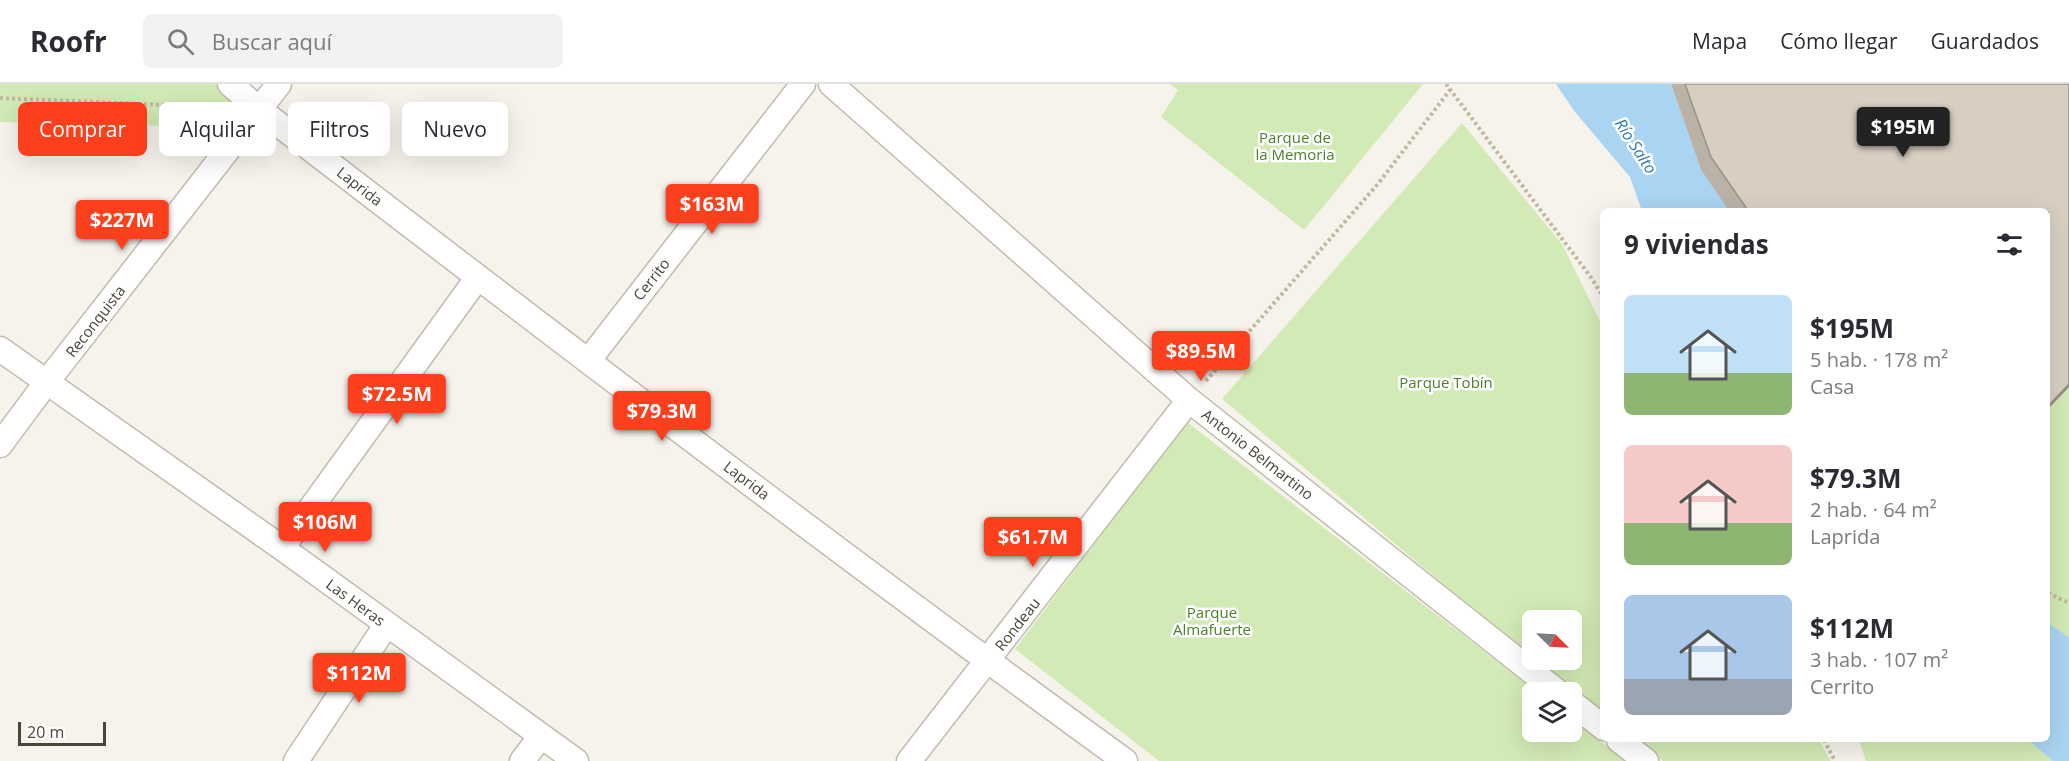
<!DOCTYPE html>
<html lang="es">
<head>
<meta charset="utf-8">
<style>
	body { margin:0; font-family:"Open Sans",sans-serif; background:#f2f2f3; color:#2b2b33; height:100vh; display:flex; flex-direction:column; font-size:22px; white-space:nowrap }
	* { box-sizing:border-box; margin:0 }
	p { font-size:20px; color:#7c7c81 }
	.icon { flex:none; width:33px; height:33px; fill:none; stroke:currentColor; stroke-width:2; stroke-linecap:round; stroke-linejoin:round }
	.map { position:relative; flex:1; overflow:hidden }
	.side { position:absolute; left:1600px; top:124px; width:450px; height:534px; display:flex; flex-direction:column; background:#fff; border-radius:9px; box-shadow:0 6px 24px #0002 }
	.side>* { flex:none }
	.hud { position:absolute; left:18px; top:18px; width:570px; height:54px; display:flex; gap:12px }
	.needle { width:39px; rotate:114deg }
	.fabs { position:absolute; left:1522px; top:526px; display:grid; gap:12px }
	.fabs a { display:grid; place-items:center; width:60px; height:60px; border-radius:9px; background:#fff; box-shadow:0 6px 24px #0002; font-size:30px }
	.scale { position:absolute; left:18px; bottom:15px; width:88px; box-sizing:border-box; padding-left:6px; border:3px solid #4b4439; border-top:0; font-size:16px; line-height:21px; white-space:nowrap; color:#4b4439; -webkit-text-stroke:4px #fff; paint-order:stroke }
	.price { position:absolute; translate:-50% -51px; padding:0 14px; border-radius:6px; background:#fc3f1d; color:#fff; font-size:20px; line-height:39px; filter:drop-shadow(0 2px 3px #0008) }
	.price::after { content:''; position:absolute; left:50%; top:36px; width:18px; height:14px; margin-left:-9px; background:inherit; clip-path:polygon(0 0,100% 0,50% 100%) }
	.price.on { background:#222; color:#fff }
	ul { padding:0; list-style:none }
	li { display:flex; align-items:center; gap:18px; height:150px; padding:0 24px }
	li span { display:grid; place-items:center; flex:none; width:168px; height:120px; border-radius:9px; color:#555 }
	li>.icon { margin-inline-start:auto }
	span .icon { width:72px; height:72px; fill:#fffc; stroke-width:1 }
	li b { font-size:26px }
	h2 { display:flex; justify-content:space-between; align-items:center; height:72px; padding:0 24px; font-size:26px }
	.chip { padding:0 21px; border-radius:9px; background:#fff; box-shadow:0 6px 24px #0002; font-size:21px; line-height:54px }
	.chip.on { background:#fc3f1d; color:#fff }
	header { display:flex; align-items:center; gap:36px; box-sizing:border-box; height:84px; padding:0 30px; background:#fff; border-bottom:2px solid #e1e1e2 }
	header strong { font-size:28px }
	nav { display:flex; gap:33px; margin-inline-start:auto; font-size:21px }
	.search { width:420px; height:54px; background:#f2f2f3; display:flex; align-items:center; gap:15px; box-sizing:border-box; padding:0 21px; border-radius:9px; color:#7c7c81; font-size:22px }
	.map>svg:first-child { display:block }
	.green { fill:#d2eab5 }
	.water { fill:#a9d4f2 }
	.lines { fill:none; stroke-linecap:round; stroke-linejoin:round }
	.street-casing { stroke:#c2bbae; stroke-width:27 }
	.path { stroke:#c4b79f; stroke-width:4; stroke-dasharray:3 3; stroke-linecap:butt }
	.street { stroke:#fff; stroke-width:24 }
	.wall { fill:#bab2a6 }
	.shaded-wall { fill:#979187 }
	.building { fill:#d8cfc1; stroke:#979187; stroke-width:1.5 }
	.labels { text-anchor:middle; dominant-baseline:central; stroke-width:5; stroke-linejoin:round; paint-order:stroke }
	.park-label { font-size:15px; fill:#4a7f2a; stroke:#fff }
	.street-label { font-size:15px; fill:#4b4439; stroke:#fff }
	.water-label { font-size:16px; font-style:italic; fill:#2e7ab2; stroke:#fff }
</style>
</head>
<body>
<header>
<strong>Roofr</strong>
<div class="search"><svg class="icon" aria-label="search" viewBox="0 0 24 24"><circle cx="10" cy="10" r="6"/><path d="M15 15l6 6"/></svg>Buscar aquí</div>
<nav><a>Mapa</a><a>Cómo llegar</a><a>Guardados</a></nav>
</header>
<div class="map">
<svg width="2069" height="677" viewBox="0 0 2069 677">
	<rect width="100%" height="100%" fill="#f6f3ec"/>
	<path class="green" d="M0,0H216L233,12L216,43L0,38Z
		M1170,0H1423L1304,146L1161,33L1178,6Z
		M1462,39L1562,160L1603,243V634L1534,576H1572V537H1533V575L1222,315Z
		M2069,303V677H1866L1859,656H2048V325Z
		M1187,338L1538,609H1533V648H1572V635L1626,677H1159L1015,565Z
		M1634,656H1819L1831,677H1663Z"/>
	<path class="water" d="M1556,0H1671L1701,86L1730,127H1642L1630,93L1575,28Z
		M2048,539L2069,553V677H2053L2028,656H2048Z"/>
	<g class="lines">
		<defs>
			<path id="street" d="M230,0L260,26C546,246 833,465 1125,677
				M831,0L1189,316L1559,609
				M0,265L282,464L576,677
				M588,277L803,0
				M0,361L46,299L279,0
				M282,464L478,193
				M1572,619L1604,644
				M1619,656L1646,677
				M296,677L387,540
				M522,677L541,652
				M909,677L1189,316"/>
		</defs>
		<use href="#street" class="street-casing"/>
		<path class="path" d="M1446,0L1590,192L1604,214
			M0,14L214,23
			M1206,297L1377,101L1450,6
			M2048,509L2069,519
			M1824,656L1835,677"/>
		<use href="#street" class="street"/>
	</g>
	<path class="wall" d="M1671,0H2069V303L2048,325V128H1730L1701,86Z"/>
	<path class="shaded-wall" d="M2069,300V303L2048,325V322Z"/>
	<path class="building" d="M1685,0H2069V300L2048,322V128H1749L1711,73Z"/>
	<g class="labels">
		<g class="park-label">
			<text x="1295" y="53">Parque de<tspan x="1295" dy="17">la Memoria</tspan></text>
			<text x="1446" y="298">Parque Tobín</text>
			<text x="1212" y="528">Parque<tspan x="1212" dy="17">Almafuerte</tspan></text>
		</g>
		<g class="street-label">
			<text transform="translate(360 102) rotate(38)">Laprida</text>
			<text transform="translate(651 195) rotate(-52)">Cerrito</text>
			<text transform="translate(95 237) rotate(-52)">Reconquista</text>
			<text transform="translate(1258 370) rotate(38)">Antonio Belmartino</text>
			<text transform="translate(747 396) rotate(37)">Laprida</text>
			<text transform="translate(356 518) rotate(36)">Las Heras</text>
			<text transform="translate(1017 540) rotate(-52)">Rondeau</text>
		</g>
		<g class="water-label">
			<text transform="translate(1636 62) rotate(57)">Río Salto</text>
		</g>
	</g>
</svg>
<div class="fabs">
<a><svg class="needle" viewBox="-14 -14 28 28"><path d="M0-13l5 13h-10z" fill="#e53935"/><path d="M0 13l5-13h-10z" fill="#7c7c81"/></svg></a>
<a><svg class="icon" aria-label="layers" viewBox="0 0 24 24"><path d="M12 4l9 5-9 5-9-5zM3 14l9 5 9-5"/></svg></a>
</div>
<div class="scale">20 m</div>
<b class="price on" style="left:1903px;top:74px">$195M</b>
<b class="price" style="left:712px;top:151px">$163M</b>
<b class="price" style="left:122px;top:167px">$227M</b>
<b class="price" style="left:1201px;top:298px">$89.5M</b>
<b class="price" style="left:397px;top:341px">$72.5M</b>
<b class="price" style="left:662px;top:358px">$79.3M</b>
<b class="price" style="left:325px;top:469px">$106M</b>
<b class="price" style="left:1033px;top:484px">$61.7M</b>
<b class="price" style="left:359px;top:620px">$112M</b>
<div class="hud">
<a class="chip on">Comprar</a>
<a class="chip">Alquilar</a>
<a class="chip">Filtros</a>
<a class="chip">Nuevo</a>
</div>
<section class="side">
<h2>9 viviendas<svg class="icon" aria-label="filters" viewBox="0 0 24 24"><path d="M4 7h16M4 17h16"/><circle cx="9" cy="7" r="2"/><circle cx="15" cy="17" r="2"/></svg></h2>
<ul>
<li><span style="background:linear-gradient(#bfe0f5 65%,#8fb573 0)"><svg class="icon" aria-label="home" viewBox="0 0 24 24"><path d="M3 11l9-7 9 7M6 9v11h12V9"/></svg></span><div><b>$195M</b><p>5 hab. · 178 m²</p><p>Casa</p></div></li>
<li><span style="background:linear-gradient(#f6c9c9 65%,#8fb573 0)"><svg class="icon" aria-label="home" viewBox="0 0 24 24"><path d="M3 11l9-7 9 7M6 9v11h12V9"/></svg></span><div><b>$79.3M</b><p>2 hab. · 64 m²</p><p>Laprida</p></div></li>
<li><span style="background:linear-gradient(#a9c7e8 70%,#9aa5b1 0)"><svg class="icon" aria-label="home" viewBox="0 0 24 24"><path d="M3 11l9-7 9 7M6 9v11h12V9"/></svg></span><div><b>$112M</b><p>3 hab. · 107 m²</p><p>Cerrito</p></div></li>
</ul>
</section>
</div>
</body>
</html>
